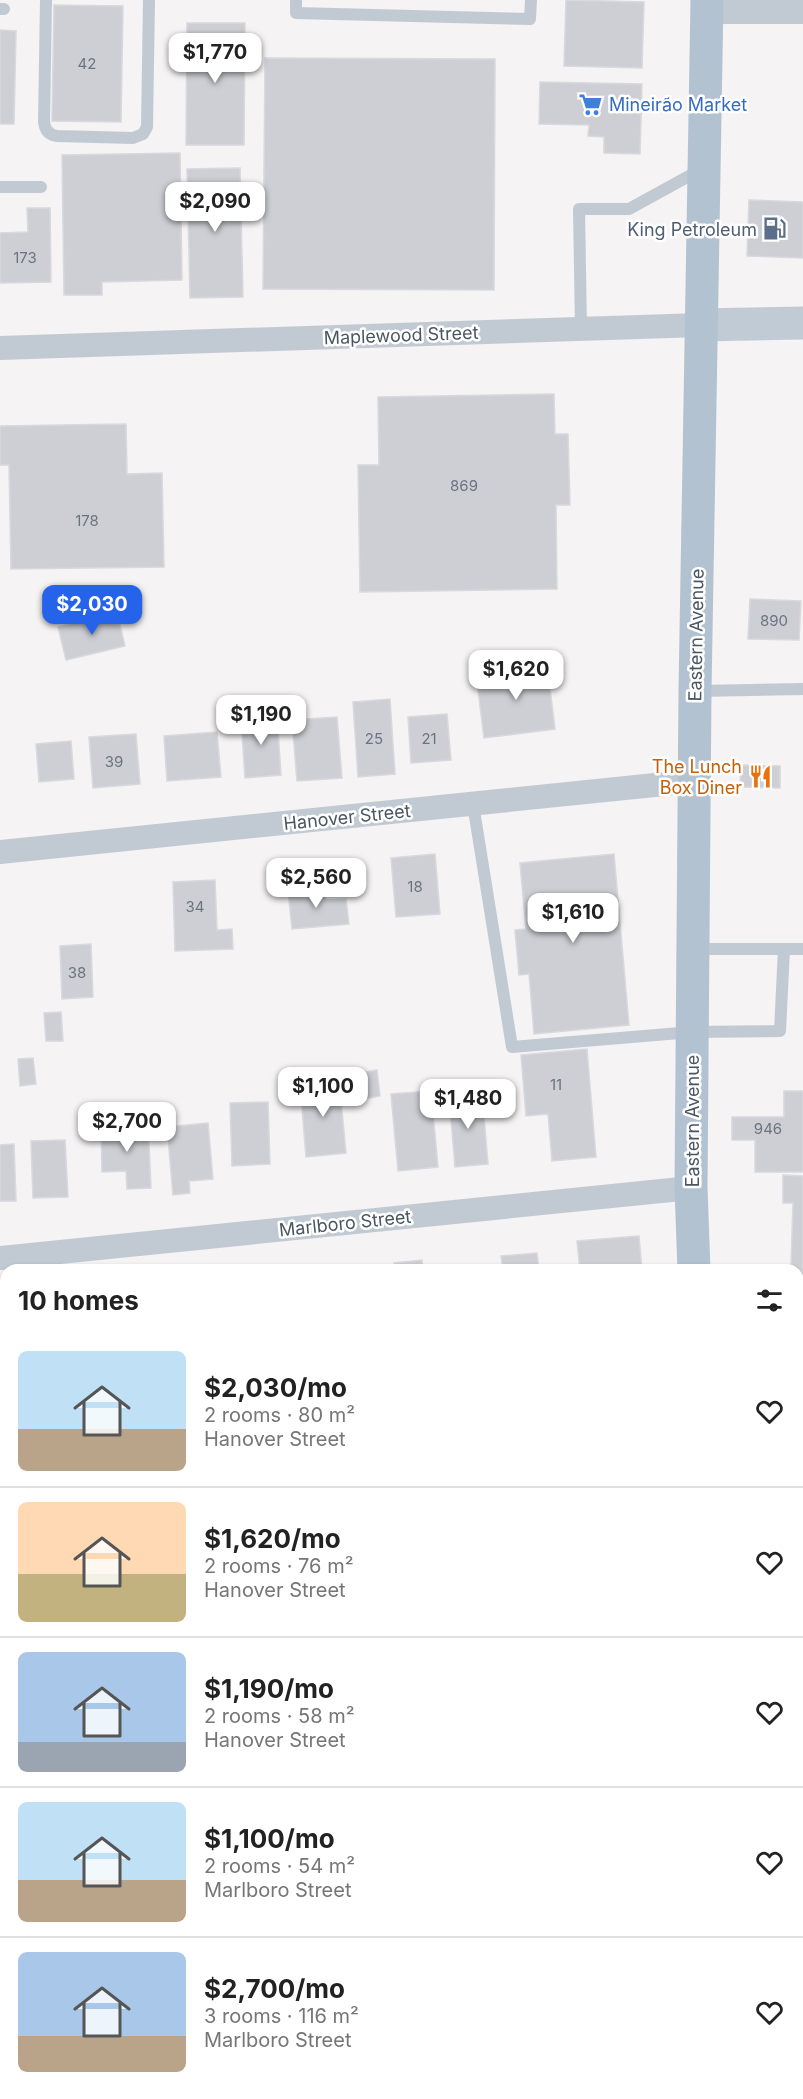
<!DOCTYPE html>
<html lang="en">
<head>
<meta charset="utf-8">
<style>
	body { margin:0; font-family:Inter,sans-serif; background:#f2f2f2; color:#222; height:100vh; display:flex; flex-direction:column; font-size:22px; white-space:nowrap }
	* { box-sizing:border-box; margin:0 }
	p { font-size:20px; color:#767676 }
	.icon { flex:none; width:33px; height:33px; fill:none; stroke:currentColor; stroke-width:2; stroke-linecap:round; stroke-linejoin:round }
	.map { position:relative; flex:1; overflow:hidden }
	.side { position:absolute; left:0px; top:1264px; width:804px; height:836px; display:flex; flex-direction:column; background:#fff; border-radius:18px 18px 0 0; box-shadow:0 2px 4px #0004 }
	.side>* { flex:none }
	.price { position:absolute; translate:-50% -51px; padding:0 14px; border-radius:12px; background:#fff; color:#222; font-size:20px; line-height:39px; filter:drop-shadow(0 2px 3px #0008) }
	.price::after { content:''; position:absolute; left:50%; top:36px; width:18px; height:14px; margin-left:-9px; background:inherit; clip-path:polygon(0 0,100% 0,50% 100%) }
	.price.selected { background:#2563eb; color:#fff }
	ul { padding:0; list-style:none }
	li { display:flex; align-items:center; gap:18px; height:150px; padding:0 18px }
	li+li { border-top:2px solid #e0e0e0 }
	li span { display:grid; place-items:center; flex:none; width:168px; height:120px; border-radius:9px; color:#555 }
	li>.icon { margin-inline-start:auto }
	span .icon { width:72px; height:72px; fill:#fffc; stroke-width:1 }
	li b { font-size:26px }
	h2 { display:flex; justify-content:space-between; align-items:center; height:72px; padding:0 18px; font-size:26px }
	.map>svg:first-child { display:block }
	.building { fill:#cdcfd5; stroke:#d7d9de; stroke-width:1.5 }
	.lines { fill:none; stroke-linecap:round; stroke-linejoin:round }
	.lane { stroke:#c1cad2; stroke-width:12 }
	.street { stroke:#c1cad2; stroke-width:24 }
	.secondary { stroke:#c1cbd6; stroke-width:33 }
	.primary { stroke:#b3c2d1; stroke-width:33 }
	.labels { text-anchor:middle; dominant-baseline:central; stroke-width:5; stroke-linejoin:round; paint-order:stroke }
	.number-label { font-size:15px; fill:#6b747e }
	.shop-label { font-size:18px; fill:#366cbe; stroke:#fff; text-anchor:start }
	.service-label { font-size:18px; fill:#4e5e75; stroke:#fff; text-anchor:end }
	.street-label { font-size:18px; fill:#4a5661; stroke:#fff }
	.food-label { font-size:18px; fill:#c56008; stroke:#fff; text-anchor:end }
</style>
</head>
<body>
<div class="map">
<svg width="803" height="2099" viewBox="0 0 803 2099">
	<rect width="100%" height="100%" fill="#f5f3f3"/>
	<path class="building" d="M566,0L644,2L642,68L564,66Z
		M54,5L123,6L121,122L52,121Z
		M187,23H245L244,145H186Z
		M0,30L16,31L14,124H0Z
		M265,58L495,59L494,290L263,289Z
		M540,82L642,84L640,154L604,153V137L588,136L589,125L539,124Z
		M180,153L182,280L102,282V295H64L62,155Z
		M240,168L243,297L190,298L187,169Z
		M749,200L803,202V258L747,256Z
		M27,208H50L51,282L0,283V233L28,232Z
		M554,394L555,434H568L570,505H556L557,589L360,592L358,465H379L378,397Z
		M126,424L127,474L162,473L164,567L11,569L9,465H0V426Z
		M750,599L801,601L799,640L748,639Z
		M117,612L125,646L66,660L58,627Z
		M547,664L555,729L484,738L476,674Z
		M390,699L395,774L358,777L353,702Z
		M447,714L451,760L411,763L408,717Z
		M277,715L281,775L245,778L241,718Z
		M337,717L342,778L297,781L292,720Z
		M217,732L221,777L167,781L164,736Z
		M136,734L140,784L93,788L89,737Z
		M71,741L74,779L39,782L36,744Z
		M741,765L780,766V788L740,787Z
		M435,854L440,914L396,917L391,858Z
		M614,854L629,1025L534,1034L529,974L519,975L515,930L526,929L520,863Z
		M215,880L217,930L232,929L233,949L175,951L173,882Z
		M325,887L326,900L346,899L349,924L292,929L288,891Z
		M91,944L93,997L62,999L60,946Z
		M61,1012L63,1041H46L44,1013Z
		M587,1049L596,1157L552,1161L548,1114L526,1116L521,1055Z
		M33,1058L36,1084L20,1086L18,1059Z
		M377,1070L380,1096L359,1100L355,1074Z
		M339,1079L346,1153L306,1157L300,1083Z
		M431,1091L438,1167L398,1171L391,1094Z
		M784,1091H803V1172H755V1140H732V1117H784Z
		M482,1093L488,1164L455,1167L449,1096Z
		M268,1102L270,1164L232,1166L230,1103Z
		M148,1123L151,1188L127,1189L126,1171L102,1172L101,1125Z
		M208,1123L213,1179L189,1181L190,1193L173,1195L167,1127Z
		M65,1140L68,1197L33,1198L31,1141Z
		M14,1144L16,1201H0V1145Z
		M783,1175L803,1176V1376H798V1270H773L774,1265H791L793,1203H783Z
		M639,1236L642,1270H580L577,1241Z
		M537,1253L539,1270H503L501,1256Z
		M422,1260L423,1270H395L394,1263Z
		M0,1303H6V1357H0Z
		M0,1450H6V1499H1Z
		M800,1526H803V1584H800Z
		M1,1614H6V1661L0,1662Z
		M798,2081H803V2099H742V2094H798Z
		M290,2094H329L327,2099H288Z
		M341,2094H348L366,2099H340Z
		M431,2094H468L467,2099H430Z
		M593,2094H636L635,2099H593Z"/>
	<g class="lines">
		<path class="lane" d="M46,0L44,122C45,130 49,135 57,136L133,138L143,134L147,127L149,0
			M296,0V13L530,19L531,0
			M0,9H4
			M0,187H41
			M581,329L579,209H629L700,170
			M696,691L803,689
			M473,804L512,1047L692,1032L780,1031L784,949
			M694,949H803
			M798,1437L803,1436
			M798,1511H803
			M798,1676H803
			M798,2019H803"/>
		<path class="street" d="M706,12H803
			M0,348L701,325
			M0,852L694,781
			M0,1258L691,1188
			M0,1559L6,1558
			M139,2099L140,2094
			M403,2099L404,2094"/>
		<path class="secondary" d="M701,325L803,323"/>
		<path class="primary" d="M694,1270L691,1188L695,691L707,0
			M0,2070L6,2072
			M62,2094L75,2099
			M691,2099V2094"/>
	</g>
	<defs>
		<symbol id="supermarket-bare" viewBox="-9 -9 18 18"><path d="M-6-5.5h2.5l.6 2H6L4.5 2H-2.5L-4.4-4H-6ZM-1.5 3.2a1.3 1.3 0 1 0 .1 0ZM3 3.2a1.3 1.3 0 1 0 .1 0Z" fill="#3f7fe0" stroke="#fff" stroke-width="2.5" paint-order="stroke"/></symbol>
		<symbol id="fuel-bare" viewBox="-9 -9 18 18"><path d="M-5.5-6h7V0h2V4h1.3V-2.5L3-4.5l.8-.8L6-3V5H2.5V1h-1V6h-7ZM-4.2-4.7v3.2H.2V-4.7Z" fill="#5c6f8a" stroke="#fff" stroke-width="2.5" paint-order="stroke"/></symbol>
		<symbol id="restaurant-bare" viewBox="-9 -9 18 18"><path d="M-5-6h1v4h1v-4h1v4h1v-4h1v5L-1.5 .5V6h-2V.5L-5-1ZM5-6V6H3V1.5H1.5Q1.5-4 5-6Z" fill="#e8710a" stroke="#fff" stroke-width="2.5" paint-order="stroke"/></symbol>
	</defs>
	<g fill-rule="evenodd">
		<use href="#supermarket-bare" x="574" y="88" width="33" height="33"/>
		<use href="#fuel-bare" x="758" y="212" width="33" height="33"/>
		<use href="#restaurant-bare" x="744" y="760" width="33" height="33"/>
	</g>
	<g class="labels">
		<g class="number-label">
			<text x="87" y="63">42</text>
			<text x="25" y="257">173</text>
			<text x="464" y="485">869</text>
			<text x="87" y="520">178</text>
			<text x="774" y="620">890</text>
			<text x="374" y="738">25</text>
			<text x="429" y="738">21</text>
			<text x="114" y="761">39</text>
			<text x="415" y="886">18</text>
			<text x="195" y="906">34</text>
			<text x="77" y="972">38</text>
			<text x="556" y="1084">11</text>
			<text x="768" y="1128">946</text>
		</g>
		<g class="shop-label">
			<text x="609" y="104">Mineirão Market</text>
		</g>
		<g class="service-label">
			<text x="757" y="229">King Petroleum</text>
		</g>
		<g class="street-label">
			<text transform="translate(401 335) rotate(-2)">Maplewood Street</text>
			<text transform="translate(696 635) rotate(-89)">Eastern Avenue</text>
			<text transform="translate(347 817) rotate(-6)">Hanover Street</text>
			<text transform="translate(692 1121) rotate(-90)">Eastern Avenue</text>
			<text transform="translate(345 1223) rotate(-6)">Marlboro Street</text>
		</g>
		<g class="food-label">
			<text x="742" y="766">The Lunch<tspan x="742" dy="21">Box Diner</tspan></text>
		</g>
	</g>
</svg>
<b class="price" style="left:215px;top:84px">$1,770</b>
<b class="price" style="left:215px;top:233px">$2,090</b>
<b class="price selected" style="left:92px;top:636px">$2,030</b>
<b class="price" style="left:516px;top:701px">$1,620</b>
<b class="price" style="left:261px;top:746px">$1,190</b>
<b class="price" style="left:316px;top:909px">$2,560</b>
<b class="price" style="left:573px;top:944px">$1,610</b>
<b class="price" style="left:323px;top:1118px">$1,100</b>
<b class="price" style="left:468px;top:1130px">$1,480</b>
<b class="price" style="left:127px;top:1153px">$2,700</b>
<section class="side">
<h2>10 homes<svg class="icon" aria-label="filters" viewBox="0 0 24 24"><path d="M4 7h16M4 17h16"/><circle cx="9" cy="7" r="2"/><circle cx="15" cy="17" r="2"/></svg></h2>
<ul>
<li><span style="background:linear-gradient(#bfe0f5 65%,#b9a48a 0)"><svg class="icon" aria-label="home" viewBox="0 0 24 24"><path d="M3 11l9-7 9 7M6 9v11h12V9"/></svg></span><div><b>$2,030/mo</b><p>2 rooms · 80 m²</p><p>Hanover Street</p></div><svg class="icon" aria-label="heart" viewBox="0 0 24 24"><path d="M12 20l-8-8c-3-5 5-10 8-4 3-6 11-1 8 4z"/></svg></li>
<li><span style="background:linear-gradient(#ffd9b3 60%,#c2b280 0)"><svg class="icon" aria-label="home" viewBox="0 0 24 24"><path d="M3 11l9-7 9 7M6 9v11h12V9"/></svg></span><div><b>$1,620/mo</b><p>2 rooms · 76 m²</p><p>Hanover Street</p></div><svg class="icon" aria-label="heart" viewBox="0 0 24 24"><path d="M12 20l-8-8c-3-5 5-10 8-4 3-6 11-1 8 4z"/></svg></li>
<li><span style="background:linear-gradient(#a9c7e8 75%,#9aa5b1 0)"><svg class="icon" aria-label="home" viewBox="0 0 24 24"><path d="M3 11l9-7 9 7M6 9v11h12V9"/></svg></span><div><b>$1,190/mo</b><p>2 rooms · 58 m²</p><p>Hanover Street</p></div><svg class="icon" aria-label="heart" viewBox="0 0 24 24"><path d="M12 20l-8-8c-3-5 5-10 8-4 3-6 11-1 8 4z"/></svg></li>
<li><span style="background:linear-gradient(#bfe0f5 65%,#b9a48a 0)"><svg class="icon" aria-label="home" viewBox="0 0 24 24"><path d="M3 11l9-7 9 7M6 9v11h12V9"/></svg></span><div><b>$1,100/mo</b><p>2 rooms · 54 m²</p><p>Marlboro Street</p></div><svg class="icon" aria-label="heart" viewBox="0 0 24 24"><path d="M12 20l-8-8c-3-5 5-10 8-4 3-6 11-1 8 4z"/></svg></li>
<li><span style="background:linear-gradient(#a9c7e8 70%,#b9a48a 0)"><svg class="icon" aria-label="home" viewBox="0 0 24 24"><path d="M3 11l9-7 9 7M6 9v11h12V9"/></svg></span><div><b>$2,700/mo</b><p>3 rooms · 116 m²</p><p>Marlboro Street</p></div><svg class="icon" aria-label="heart" viewBox="0 0 24 24"><path d="M12 20l-8-8c-3-5 5-10 8-4 3-6 11-1 8 4z"/></svg></li>
</ul>
</section>
</div>
</body>
</html>
